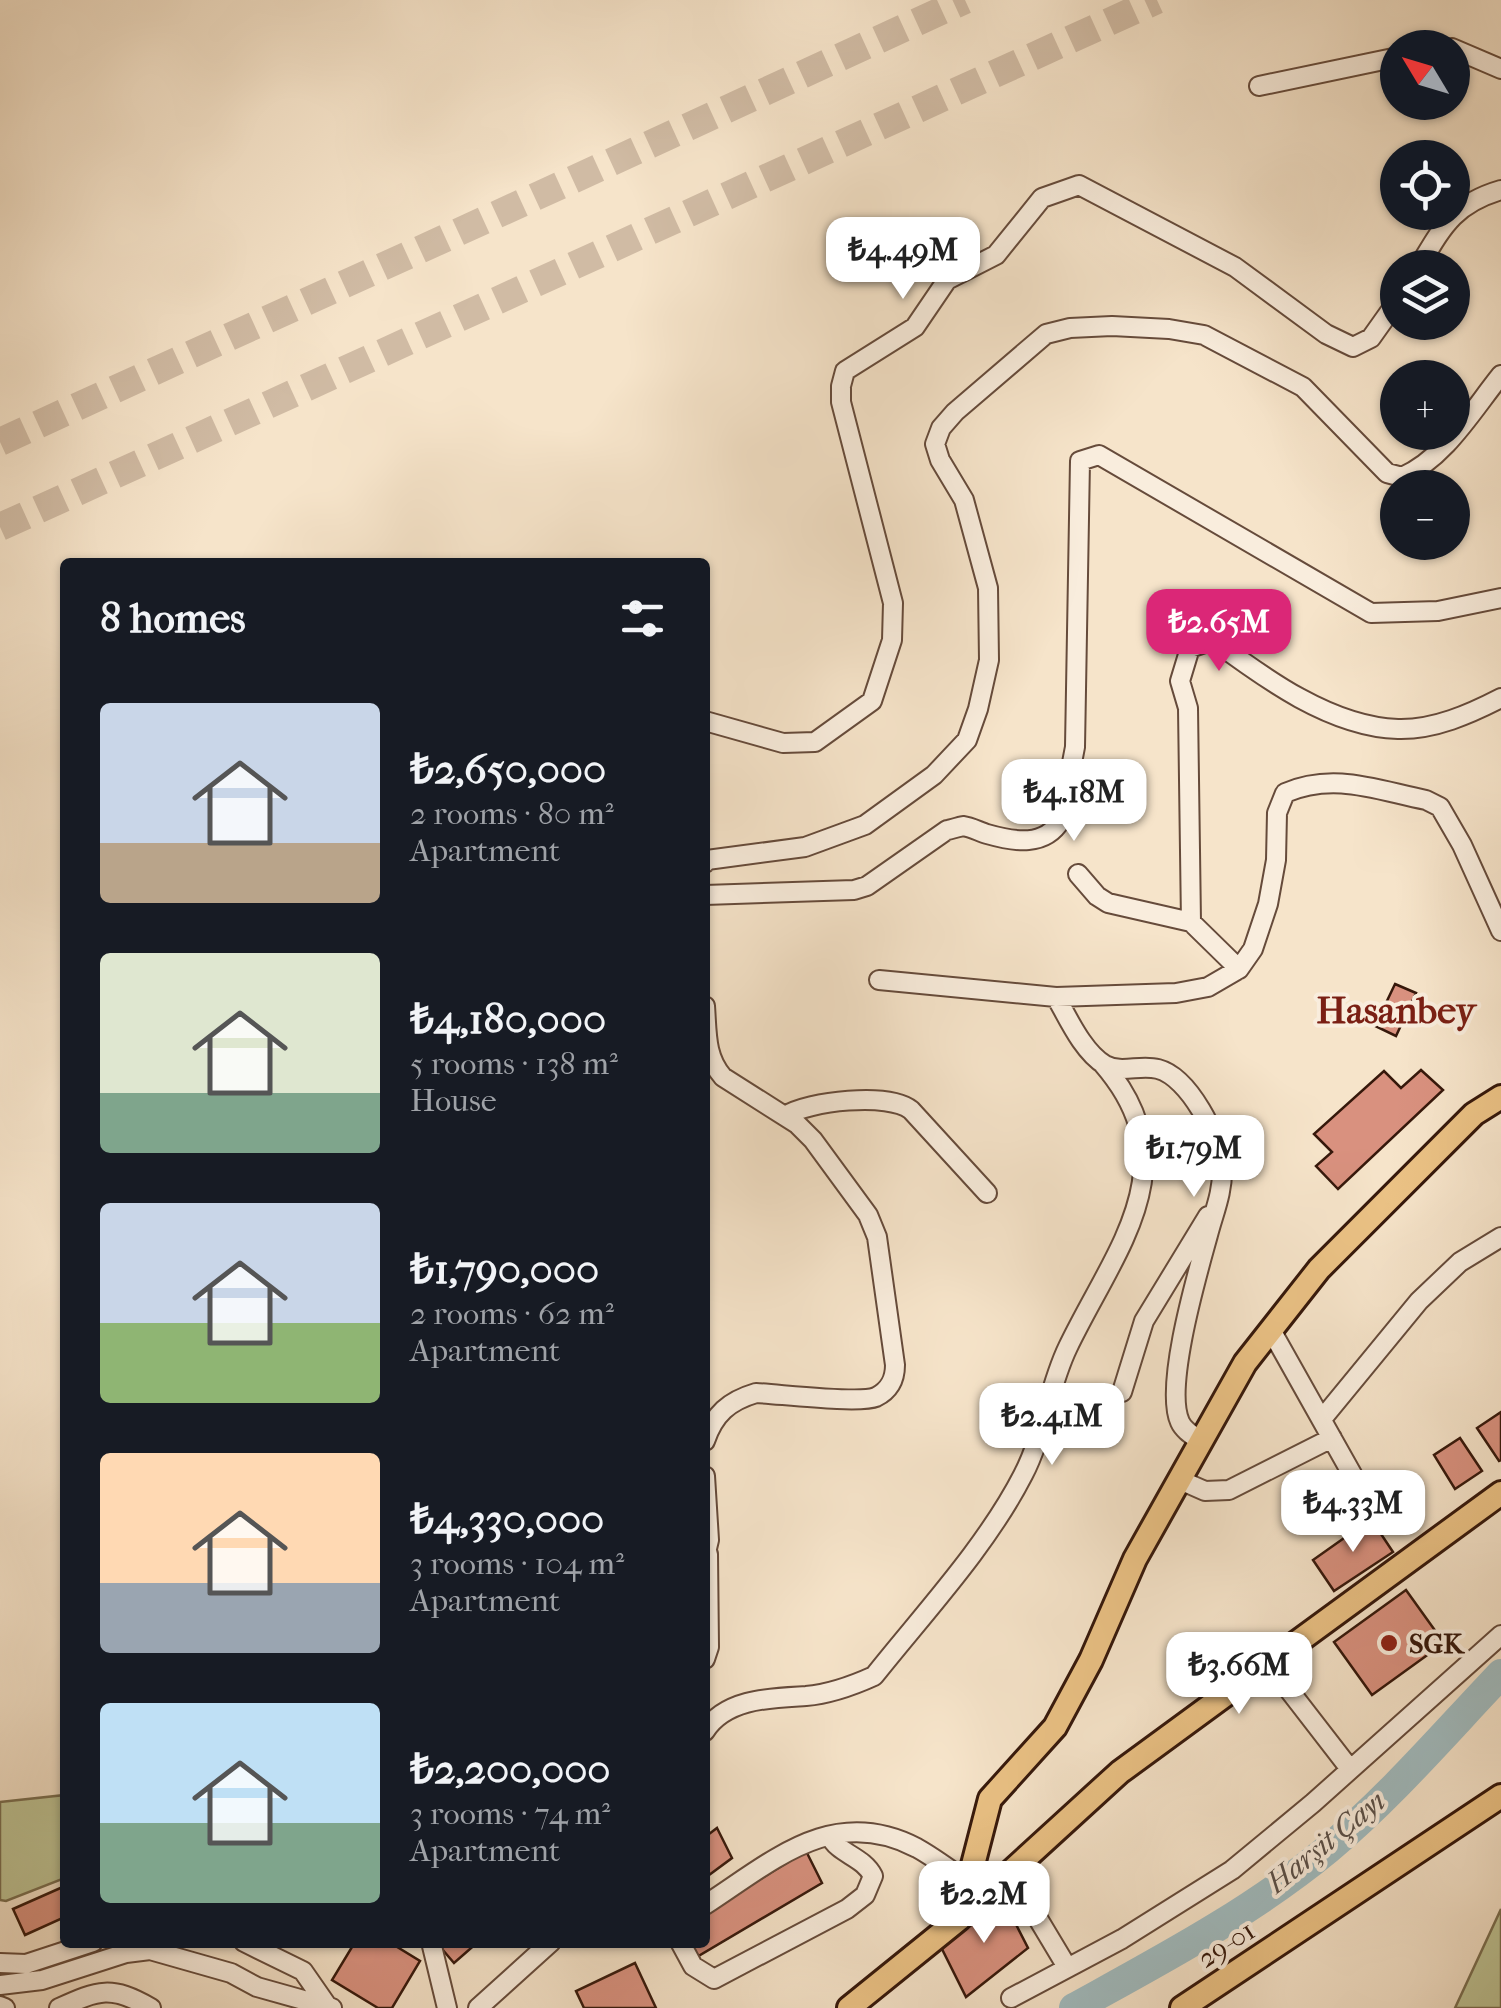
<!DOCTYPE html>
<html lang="en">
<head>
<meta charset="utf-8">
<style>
	body { margin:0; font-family:"IM FELL French Canon",serif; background:#20242c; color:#f1f3f6; height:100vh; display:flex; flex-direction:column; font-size:38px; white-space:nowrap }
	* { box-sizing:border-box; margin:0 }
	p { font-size:32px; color:#9ea1a6 }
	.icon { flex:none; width:55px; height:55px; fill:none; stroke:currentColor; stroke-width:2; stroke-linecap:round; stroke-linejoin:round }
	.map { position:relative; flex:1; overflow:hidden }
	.sheet { position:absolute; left:60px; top:558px; width:650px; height:1390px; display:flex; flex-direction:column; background:#171b24; border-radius:10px; box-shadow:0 2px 8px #0004 }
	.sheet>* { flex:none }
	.needle { width:65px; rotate:308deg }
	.tools { position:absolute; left:1380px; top:30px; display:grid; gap:20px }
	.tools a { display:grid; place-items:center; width:90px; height:90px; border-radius:50%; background:#171b24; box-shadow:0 2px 8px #0004; font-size:50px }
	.price { position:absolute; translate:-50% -85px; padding:0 22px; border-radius:20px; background:#fff; color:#222; font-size:32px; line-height:65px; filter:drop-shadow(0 2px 5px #0008) }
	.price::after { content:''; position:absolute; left:50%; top:60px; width:30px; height:22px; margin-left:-15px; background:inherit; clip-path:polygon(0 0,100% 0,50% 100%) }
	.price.on { background:#db2777; color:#fff }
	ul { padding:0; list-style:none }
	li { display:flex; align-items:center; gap:30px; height:250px; padding:0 40px }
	li span { display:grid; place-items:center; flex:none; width:280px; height:200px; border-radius:10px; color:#555 }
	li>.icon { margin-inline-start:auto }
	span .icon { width:120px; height:120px; fill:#fffc; stroke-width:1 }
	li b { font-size:42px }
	h2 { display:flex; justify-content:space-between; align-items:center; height:120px; padding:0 40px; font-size:42px }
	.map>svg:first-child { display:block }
	.green { fill:#bec495; stroke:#7a6e50; stroke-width:2.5 }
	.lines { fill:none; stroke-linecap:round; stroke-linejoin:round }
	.river { stroke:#a1bcc0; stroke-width:30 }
	.building { fill:#d9917f; stroke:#36180b; stroke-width:2.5 }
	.highway-tunnel { stroke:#d0bba4; stroke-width:28; stroke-dasharray:28 14; stroke-linecap:butt }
	.minor-casing { stroke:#664b3b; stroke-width:22 }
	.major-casing { stroke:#36180b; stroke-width:28 }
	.minor { stroke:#f9eddd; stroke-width:18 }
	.major { stroke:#ebc285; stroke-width:22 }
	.poi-dot { fill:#8f2418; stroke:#f9eddd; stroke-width:4 }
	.labels { text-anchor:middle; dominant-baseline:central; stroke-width:8; stroke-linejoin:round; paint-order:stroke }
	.poi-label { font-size:28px; font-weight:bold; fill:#36180b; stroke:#f9eddd; text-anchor:start }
	.street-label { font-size:28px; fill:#36180b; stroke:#f9eddd }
	.water-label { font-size:30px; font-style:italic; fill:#5b514a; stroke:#f9eddd }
	.district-label { font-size:38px; font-weight:bold; fill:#7a1f14; stroke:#f9eddd }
</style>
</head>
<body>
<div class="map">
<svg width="1501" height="2008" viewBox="0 0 1501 2008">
	<rect width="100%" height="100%" fill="#f6e4ca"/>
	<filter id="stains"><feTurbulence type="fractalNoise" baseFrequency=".002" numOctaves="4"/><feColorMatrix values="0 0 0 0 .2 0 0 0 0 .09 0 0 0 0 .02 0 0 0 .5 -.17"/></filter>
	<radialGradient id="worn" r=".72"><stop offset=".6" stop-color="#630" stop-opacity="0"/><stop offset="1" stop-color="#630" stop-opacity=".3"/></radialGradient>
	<path class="green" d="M65,1795V1878L6,1901L0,1900V1802Z
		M1501,1909V2008H1455Z"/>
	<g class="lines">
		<path class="river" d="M1074,2008C1161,1960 1252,1912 1328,1849C1391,1796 1444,1734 1501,1674"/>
	</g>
	<path class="building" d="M1395,984L1416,993L1396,1036L1375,1026Z
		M1421,1070L1443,1090L1338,1189L1316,1166L1332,1152L1314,1134L1384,1071L1401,1088Z
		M1501,1412V1460L1499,1461L1477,1428Z
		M1460,1438L1482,1471L1455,1489L1434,1455Z
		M1371,1519L1393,1552L1334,1591L1313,1560Z
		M1406,1590L1444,1643L1372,1695L1334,1642Z
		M717,1828L732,1858L705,1878V1837Z
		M806,1851L822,1883L695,1958L691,1942H705V1913Z
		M65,1886V1917L25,1935L13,1909Z
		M1001,1895L1028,1948L966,1997L940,1945Z
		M355,1942H389L420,1961L392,2008H378L332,1980Z
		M436,1942H478L454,1963Z
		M635,1963L656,2008H584L576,1991Z"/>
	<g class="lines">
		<path class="highway-tunnel" d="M0,442L965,0
			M0,527L1157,0"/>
		<defs>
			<path id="minor" d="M1452,48L1501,69
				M1259,86L1398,57
				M1418,268C1442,228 1453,204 1501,190
				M705,721L783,743L815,742L872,701L892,640L893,603L841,402V386L845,371L915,327L947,280L996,255L1042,198L1079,185L1235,267L1326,334L1353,347L1371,338L1398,300
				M705,863L707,860L805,847L865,825L934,775L967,740L978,709L989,660L988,588L964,500L940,460L935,444L941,428L955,412L1046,334L1070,328L1112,326L1169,329L1204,335L1303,387L1387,473L1402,477C1445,458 1472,411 1501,375
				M1078,874L1097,896L1108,903L1191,922
				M705,895L854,890L867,886L947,830C949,830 962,826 963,826C971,827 980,832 987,834C1015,842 1045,847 1061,820L1075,747L1080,461L1099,455L1371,613L1438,611L1501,598
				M1239,969L1191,922L1188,708L1180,681L1190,648L1213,640C1264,678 1331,727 1398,729C1434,730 1470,714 1501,698
				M879,980L1056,997L1176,993L1208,987L1239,969L1253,949L1268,904L1276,860L1277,813L1285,793C1334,772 1376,790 1426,800L1440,807L1462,845L1501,931
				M1056,997C1068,1018 1083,1052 1105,1065C1122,1074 1140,1064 1158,1069C1189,1077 1220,1137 1222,1168C1223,1192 1214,1212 1208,1235C1197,1275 1164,1387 1180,1422C1184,1431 1194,1436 1202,1442
				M705,1006C707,1032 705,1057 723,1077L797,1124L813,1140L868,1215L877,1237L895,1365C895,1379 890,1390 876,1397C859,1404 779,1394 756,1393C729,1401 714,1414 705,1441
				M785,1116C808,1101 889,1092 911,1110L987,1193
				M1271,1330L1357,1483
				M1122,1392L1144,1321L1208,1216
				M1322,1419L1419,1301L1460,1262L1501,1237
				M705,1476L709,1540L705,1557
				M1180,1480L1205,1491L1229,1490L1332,1438
				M705,1659L709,1647L708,1554
				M1268,1663L1350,1769
				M705,1731C726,1698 772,1698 806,1696C830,1694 852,1686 874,1676C924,1613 986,1547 1023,1475C1044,1435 1048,1388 1068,1347C1115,1249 1191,1166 1103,1064
				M1010,1872L1067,1967
				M705,1905C773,1861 833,1804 917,1848C935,1858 952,1871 969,1883
				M244,1942L303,1971L328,2007
				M431,1942L447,2008
				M680,1942L693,1966L714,1979L847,1909L865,1895L873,1876C863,1856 838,1854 830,1836
				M0,1963L26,1964L93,1942
				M0,1985L42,1980L126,1953L150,1950L231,1973L257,1987L332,2008
				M1011,1998L1122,1939L1232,1870L1313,1803L1501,1635
				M0,2006L5,2008
				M59,2008C99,1990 111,1985 151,2008
				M478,2008L551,1942"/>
			<path id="major" d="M959,1919L990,1799L1055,1727L1091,1660L1135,1559L1245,1363L1319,1269L1474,1114L1501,1097
				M849,2008L959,1919L1120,1772L1501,1493
				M1182,2008L1501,1796"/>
		</defs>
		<use href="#minor" class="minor-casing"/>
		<use href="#major" class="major-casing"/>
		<use href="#minor" class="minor"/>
		<use href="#major" class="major"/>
	</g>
	<circle class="poi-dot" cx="1389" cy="1643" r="10"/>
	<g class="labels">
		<g class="poi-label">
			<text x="1409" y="1643">SGK</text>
		</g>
		<g class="street-label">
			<text transform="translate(1226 1944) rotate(-33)">29-01</text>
		</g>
		<g class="water-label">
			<text transform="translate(1326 1842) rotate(-39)">Harşit Çayı</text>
		</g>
		<g class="district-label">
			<text x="1396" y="1010">Hasanbey</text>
		</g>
	</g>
	<rect width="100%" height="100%" filter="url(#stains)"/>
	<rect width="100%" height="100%" fill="url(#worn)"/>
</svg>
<div class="tools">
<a><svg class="needle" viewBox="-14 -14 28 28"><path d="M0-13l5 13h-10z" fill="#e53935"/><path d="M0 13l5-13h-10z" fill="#9ea1a6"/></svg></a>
<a><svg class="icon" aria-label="locate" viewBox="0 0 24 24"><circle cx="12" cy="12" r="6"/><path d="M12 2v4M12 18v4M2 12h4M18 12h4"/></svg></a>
<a><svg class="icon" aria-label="layers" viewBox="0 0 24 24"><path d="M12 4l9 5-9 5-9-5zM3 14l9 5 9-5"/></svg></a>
<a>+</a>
<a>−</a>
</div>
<b class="price" style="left:903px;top:302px">₺4.49M</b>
<b class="price on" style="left:1219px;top:674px">₺2.65M</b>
<b class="price" style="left:1074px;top:844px">₺4.18M</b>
<b class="price" style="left:1194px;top:1200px">₺1.79M</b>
<b class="price" style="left:1052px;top:1468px">₺2.41M</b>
<b class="price" style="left:1353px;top:1555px">₺4.33M</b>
<b class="price" style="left:1239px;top:1717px">₺3.66M</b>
<b class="price" style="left:984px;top:1946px">₺2.2M</b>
<section class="sheet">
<h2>8 homes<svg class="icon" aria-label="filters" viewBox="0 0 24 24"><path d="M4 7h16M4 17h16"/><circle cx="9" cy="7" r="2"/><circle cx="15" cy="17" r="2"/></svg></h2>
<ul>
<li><span style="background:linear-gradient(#c9d6e8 70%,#b9a48a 0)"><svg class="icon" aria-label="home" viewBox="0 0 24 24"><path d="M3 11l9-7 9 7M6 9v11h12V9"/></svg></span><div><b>₺2,650,000</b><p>2 rooms · 80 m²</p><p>Apartment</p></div></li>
<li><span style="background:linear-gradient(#dfe7d0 70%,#7fa58c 0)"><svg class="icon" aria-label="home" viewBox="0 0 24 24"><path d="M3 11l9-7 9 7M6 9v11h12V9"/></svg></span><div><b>₺4,180,000</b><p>5 rooms · 138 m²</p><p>House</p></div></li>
<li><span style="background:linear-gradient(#c9d6e8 60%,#8fb573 0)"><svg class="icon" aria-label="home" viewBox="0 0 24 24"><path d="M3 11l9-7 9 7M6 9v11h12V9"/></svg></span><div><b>₺1,790,000</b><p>2 rooms · 62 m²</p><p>Apartment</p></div></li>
<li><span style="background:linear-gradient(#ffd9b3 65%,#9aa5b1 0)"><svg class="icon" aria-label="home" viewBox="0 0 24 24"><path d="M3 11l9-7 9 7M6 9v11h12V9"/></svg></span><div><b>₺4,330,000</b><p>3 rooms · 104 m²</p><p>Apartment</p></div></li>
<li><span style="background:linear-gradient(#bfe0f5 60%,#7fa58c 0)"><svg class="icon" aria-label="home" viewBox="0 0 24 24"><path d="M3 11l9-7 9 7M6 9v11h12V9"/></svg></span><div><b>₺2,200,000</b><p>3 rooms · 74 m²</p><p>Apartment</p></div></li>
</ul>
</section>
</div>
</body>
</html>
